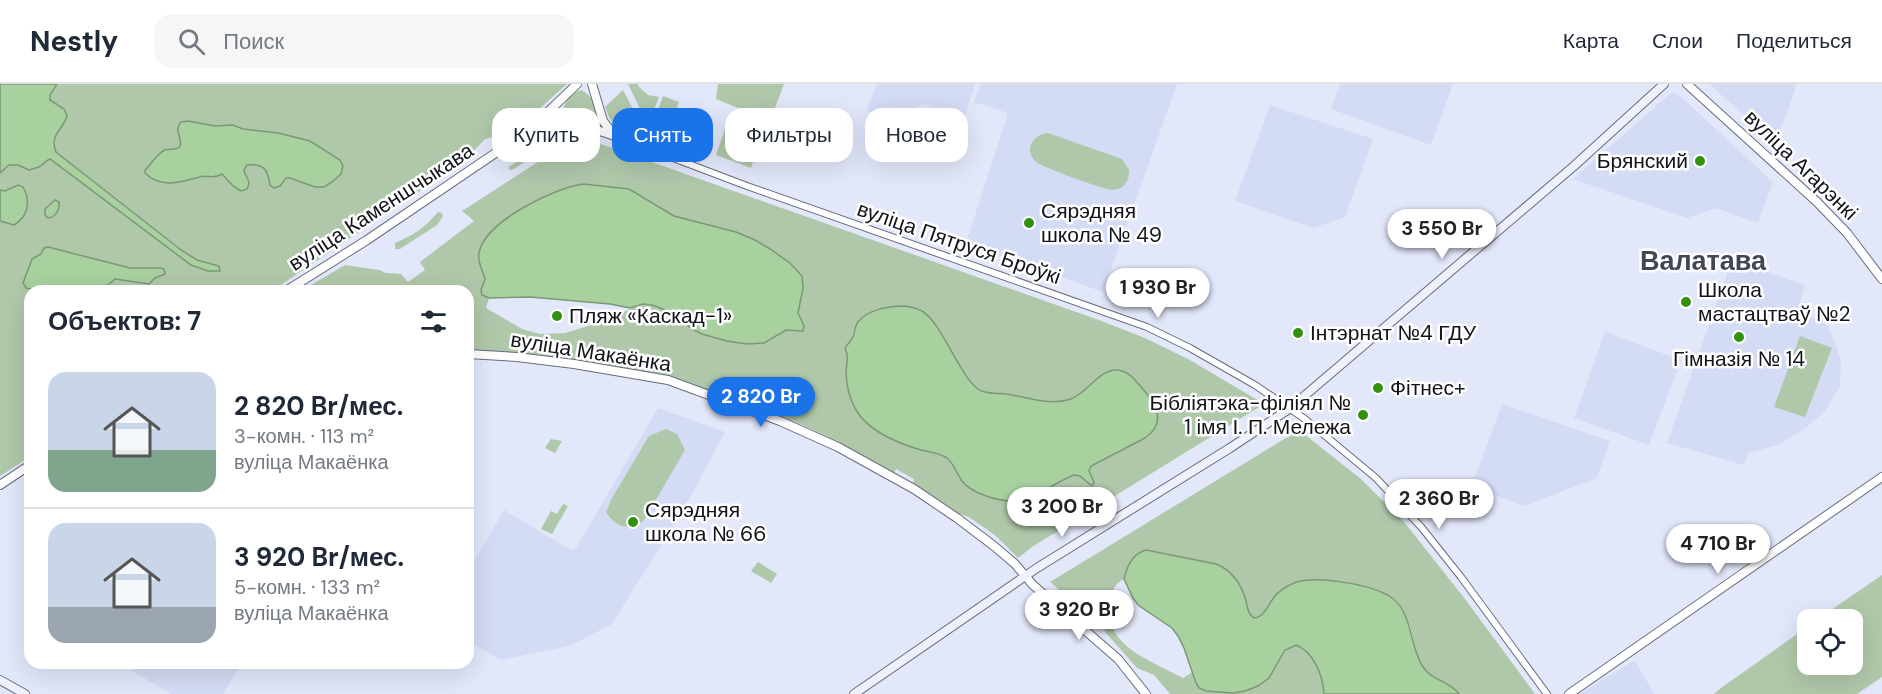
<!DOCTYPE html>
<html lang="ru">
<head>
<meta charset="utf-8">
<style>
	body { margin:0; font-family:"DM Sans",sans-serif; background:#f6f6f7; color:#1f2937; height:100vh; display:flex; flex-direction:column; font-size:22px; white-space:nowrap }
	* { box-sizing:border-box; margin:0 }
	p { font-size:20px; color:#747a83 }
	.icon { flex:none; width:33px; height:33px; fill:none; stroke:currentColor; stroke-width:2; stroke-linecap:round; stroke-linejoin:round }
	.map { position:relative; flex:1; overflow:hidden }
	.drawer { position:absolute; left:24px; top:201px; width:450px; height:384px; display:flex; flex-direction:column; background:#fff; border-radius:18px; box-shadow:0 6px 24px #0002 }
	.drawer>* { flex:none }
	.hud { position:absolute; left:492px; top:24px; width:570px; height:54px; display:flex; gap:12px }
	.buttons { position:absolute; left:1797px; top:525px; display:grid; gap:12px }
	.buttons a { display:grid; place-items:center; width:66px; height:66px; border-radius:12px; background:#fff; box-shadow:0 6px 24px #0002; font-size:30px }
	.price { position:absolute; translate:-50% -51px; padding:0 14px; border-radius:21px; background:#fff; color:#222; font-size:20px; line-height:39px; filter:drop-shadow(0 2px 3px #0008) }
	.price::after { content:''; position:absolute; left:50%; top:36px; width:18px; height:14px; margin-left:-9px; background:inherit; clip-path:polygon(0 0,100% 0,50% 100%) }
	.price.active { background:#1a73e8; color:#fff }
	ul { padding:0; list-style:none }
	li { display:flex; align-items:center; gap:18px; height:150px; padding:0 24px }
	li+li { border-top:2px solid #e0e1e3 }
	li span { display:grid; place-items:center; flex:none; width:168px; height:120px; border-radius:18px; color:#555 }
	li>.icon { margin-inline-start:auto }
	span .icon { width:72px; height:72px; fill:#fffc; stroke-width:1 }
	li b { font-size:26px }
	h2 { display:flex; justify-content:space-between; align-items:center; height:72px; padding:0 24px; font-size:26px }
	.tag { padding:0 21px; border-radius:18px; background:#fff; box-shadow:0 6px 24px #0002; font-size:21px; line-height:54px }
	.tag.active { background:#1a73e8; color:#fff }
	header { display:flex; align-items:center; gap:36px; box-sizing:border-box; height:84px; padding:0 30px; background:#fff; border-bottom:2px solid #e0e1e3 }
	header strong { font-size:28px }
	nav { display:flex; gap:33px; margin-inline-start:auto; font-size:21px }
	.search { width:420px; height:54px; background:#f6f6f7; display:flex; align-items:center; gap:15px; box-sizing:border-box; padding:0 21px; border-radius:18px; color:#747a83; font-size:22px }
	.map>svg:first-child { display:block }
	.built { fill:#d4dbf4 }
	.green { fill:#b0c8aa; fill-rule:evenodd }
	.water { fill:#a8d19f; stroke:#7b9877; stroke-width:1.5 }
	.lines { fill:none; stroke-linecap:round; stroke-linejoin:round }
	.minor-casing { stroke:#686d7d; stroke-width:8 }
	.tertiary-casing { stroke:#686d7d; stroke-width:10 }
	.secondary-casing { stroke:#686d7d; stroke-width:10 }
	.minor { stroke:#fff; stroke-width:6 }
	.tertiary { stroke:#fff; stroke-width:8 }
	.secondary { stroke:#eef1fc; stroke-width:8 }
	.poi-dot { fill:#32910d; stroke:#fff; stroke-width:2 }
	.labels { text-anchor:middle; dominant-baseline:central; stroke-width:5; stroke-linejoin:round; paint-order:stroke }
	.poi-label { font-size:21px; fill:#12141a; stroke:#fff; text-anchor:start }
	.street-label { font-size:21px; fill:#12141a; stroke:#fff }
	.district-label { font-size:27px; font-weight:bold; fill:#424655; stroke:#fff }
</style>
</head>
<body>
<header>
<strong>Nestly</strong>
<div class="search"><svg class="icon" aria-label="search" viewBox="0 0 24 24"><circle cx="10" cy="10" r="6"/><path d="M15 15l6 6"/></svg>Поиск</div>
<nav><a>Карта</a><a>Слои</a><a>Поделиться</a></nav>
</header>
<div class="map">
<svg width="1882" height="610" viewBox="0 0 1882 610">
	<rect width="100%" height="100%" fill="#e2e7fa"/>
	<path class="built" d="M877,0H975L964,34L923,20L894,35L867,27Z
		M980,0H1177L1103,208L966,159L1008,29L974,18Z
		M1340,0H1453L1431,61L1331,25Z
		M1709,0H1797L1776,59Z
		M1671,9H1677L1773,98L1758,139L1716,124L1687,134L1573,95Z
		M1270,21L1373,55L1345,133L1313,144L1235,117Z
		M1732,176L1805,201L1798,225L1828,242L1841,276L1840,303L1825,327L1807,343L1780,360L1748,369L1744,381L1667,359Z
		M1605,248L1681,276L1649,361L1574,334Z
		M1502,320L1610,357L1597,394L1524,422L1472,402Z
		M658,324L725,348L686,421L612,540L569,562L501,576L468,557V488L504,426L571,466L576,464Z
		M1635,576L1654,610H1579Z
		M139,579H242L223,610H171L134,588Z"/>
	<path class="green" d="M0,0H567L521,41L505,50L485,55L464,77L272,207H30V373L0,392Z
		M628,0H638V2L648,11L659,13L648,41Z
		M718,0H784L770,37L716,15Z
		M581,6C591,10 596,21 596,31L591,38C583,39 570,34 564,29C562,19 571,9 581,6Z
		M623,6L647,52L644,55C621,45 614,48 605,23Z
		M663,12L679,18L667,51L651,45Z
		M729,33L764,45L751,84L716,71Z
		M563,49L565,50L564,53L512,86L508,85L510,82Z
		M1048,49L1122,75L1129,86C1130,95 1125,105 1114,106C1107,107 1042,83 1036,78C1023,66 1033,50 1048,49Z
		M578,52L1099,236L1145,254L1190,276L1264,320L1032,463L1018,474L996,452L969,433L954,428L913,399L914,395L896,385L894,390C804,332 683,290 577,277C541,273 504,271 468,268V207H301L345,181L379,186L386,189L401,190L408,198L425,186L420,178L474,137L462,127ZM584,100L629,105L674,132L730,146L755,156L770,165L786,177L802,192L803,204L798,226L803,246H786L761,260L738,259L702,250L692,245L667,225L647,220L635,223L598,239L565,249L540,250L522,245L486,224L489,214L483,212L481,208L485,195C485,192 483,189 482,186C476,170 483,156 494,145ZM900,222C906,222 912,222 918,225C945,236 961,305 985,308C994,310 1003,309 1012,311C1032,314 1051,322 1071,315C1088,309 1099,287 1117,286C1127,286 1133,294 1139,301C1152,316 1168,335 1148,352L1090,383L1089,388L1094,398L1091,402L1080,392L1074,391L1025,416L1015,417L999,415L974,406L966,400L951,379L945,373L914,363L855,324C850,314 846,302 846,291C846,279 849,276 846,263C852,256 852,249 856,241C861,230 888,223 900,222Z
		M438,128L442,129L443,132L437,141L400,165H395V159C417,149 422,146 438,128Z
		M1800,252L1832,264L1805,333L1774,323Z
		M666,345L677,350L685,366L644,436C630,448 615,443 606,428L612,414L649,352Z
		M1299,346L1361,395L1405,439L1465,515L1535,610H1459L1452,603L1431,591L1424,585L1419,577L1410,542L1404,528L1364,503L1318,497L1294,499L1279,507L1261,532L1254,534L1249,531L1244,510L1235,494L1216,480L1152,467C1133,466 1128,478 1124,495C1115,499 1112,507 1110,517C1101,562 1153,577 1183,594L1193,588C1194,592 1194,598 1197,601C1206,610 1240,610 1251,605C1256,603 1262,599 1267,595C1279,585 1278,564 1296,561C1314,568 1323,592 1324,610H1170L1154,591L1137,584L1106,549L1103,543L1050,498Z
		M551,355L562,357L555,369L545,364Z
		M563,420L568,422L552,450L541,445L551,427L557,430Z
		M758,478L777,490L771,499L751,487Z
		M1882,491V593L1857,610H1714L1721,604L1807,543L1808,580H1852V536L1818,535Z"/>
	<path class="water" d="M0,0H57L50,11V16L64,25L67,32C63,46 49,51 56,68L181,166L197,176L219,182L220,187H208L191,181L50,75L48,76L39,83L29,86L18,81H9L0,89Z
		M188,37L215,42L233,41L243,45L278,49L310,57L340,76L343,82L341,90L332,98L324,103H315L290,94H286L280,102L274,104L270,101C268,86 264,79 247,81L244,86C245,94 252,95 247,105L241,107L233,102L222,90C212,96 208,90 199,93C181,98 161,105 145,89V86C151,81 157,69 165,66C171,64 175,67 180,63C183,53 173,47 181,38Z
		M584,100L629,105L674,132L736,148L755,156L770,165L790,179L802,192L803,204L798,229L804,242L803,247L786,246L764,259L747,260L727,257L702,250L692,245L671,228L652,221L643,220L630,224L610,220L530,213L489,214L482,211L481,206L485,195C483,186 477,179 479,169C484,138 555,103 584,100Z
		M18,101L23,103C31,117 28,133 14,141L0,137V106L5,107Z
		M55,116L59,118C60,126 56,133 48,134L45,131V125Z
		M48,163L130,184H161L164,185L165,190L155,194L149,200L115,195L108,201L97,203L92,207H41L26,204L23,199L32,175L41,170L44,164Z
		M905,222C911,223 917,224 922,227C945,241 963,305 985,308C994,310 1003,309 1012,311C1032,314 1051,322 1071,315C1087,309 1099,286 1116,286C1128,286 1135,296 1142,304C1155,319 1168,338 1145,354L1091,382L1089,387L1094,398L1092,402L1080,392L1074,391C1054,398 1034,418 1012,417C997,417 971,409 962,397C957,390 954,380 947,374C939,369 929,368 921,366C897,359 869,348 856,326C849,314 846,299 846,286C847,277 849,273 845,264C847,261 849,259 851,256C855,251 854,243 858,238C868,225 890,222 905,222Z
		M1146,466L1216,480C1232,486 1242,501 1246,517C1248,525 1248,530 1254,534C1265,533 1268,520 1275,512C1280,506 1287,502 1294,499C1316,491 1367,500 1388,511C1394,515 1400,521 1403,527C1413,545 1412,567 1423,583C1432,597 1450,597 1459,610H1324C1323,592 1314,568 1296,561L1285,566L1269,594L1258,602L1245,607L1233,609L1206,607L1199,604L1196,599L1184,564L1178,552L1172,544L1138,521L1133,514L1124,495C1127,482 1132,470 1146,466Z"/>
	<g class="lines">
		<defs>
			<path id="minor" d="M615,52L747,102L1147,243L1190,264L1255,301L1305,335L1376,394L1422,444L1461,493L1547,610"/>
			<path id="tertiary" d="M592,0L603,37L615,52
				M1687,0L1817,118L1847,149L1882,195
				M545,32L564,35L615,52
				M286,207L367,156L528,47L577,0
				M468,270L517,273L574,280L668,296L780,337L838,363L914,405L957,434L994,462L1015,480L1033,501L1118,575L1146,610
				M0,401L30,381
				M1569,610L1882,393"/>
			<path id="secondary" d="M0,596L25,610
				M854,610L1037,484L1230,364L1289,325L1574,82L1664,0"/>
		</defs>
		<use href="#minor" class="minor-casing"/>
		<use href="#tertiary" class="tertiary-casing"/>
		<use href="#secondary" class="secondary-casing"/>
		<use href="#minor" class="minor"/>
		<use href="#tertiary" class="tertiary"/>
		<use href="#secondary" class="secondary"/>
	</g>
	<g class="poi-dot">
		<circle cx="1700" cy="77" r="6"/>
		<circle cx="1029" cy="139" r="6"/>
		<circle cx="1686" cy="218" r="6"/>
		<circle cx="557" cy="232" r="6"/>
		<circle cx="1298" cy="249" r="6"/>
		<circle cx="1739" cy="253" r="6"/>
		<circle cx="1378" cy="304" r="6"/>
		<circle cx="1363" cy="331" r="6"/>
		<circle cx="633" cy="438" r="6"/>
	</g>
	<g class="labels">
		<g class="poi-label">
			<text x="1688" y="77" text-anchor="end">Брянский</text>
			<text x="1041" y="127">Сярэдняя<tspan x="1041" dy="24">школа № 49</tspan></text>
			<text x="1698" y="206">Школа<tspan x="1698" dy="24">мастацтваў №2</tspan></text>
			<text x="569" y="232">Пляж «Каскад-1»</text>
			<text x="1310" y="249">Інтэрнат №4 ГДУ</text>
			<text x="1739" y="275" text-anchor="middle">Гімназія № 14</text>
			<text x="1390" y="304">Фітнес+</text>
			<text x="1351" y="319" text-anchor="end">Бібліятэка-філіял №<tspan x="1351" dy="24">1 імя І. П. Мележа</tspan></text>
			<text x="645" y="426">Сярэдняя<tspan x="645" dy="24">школа № 66</tspan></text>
		</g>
		<g class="street-label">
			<text transform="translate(1801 81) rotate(44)">вуліца Агарэнкі</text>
			<text transform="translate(381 123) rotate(-33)">вуліца Каменшчыкава</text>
			<text transform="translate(959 159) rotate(19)">вуліца Пятруся Броўкі</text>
			<text transform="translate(591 268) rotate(9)">вуліца Макаёнка</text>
		</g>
		<g class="district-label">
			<text x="1703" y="176">Валатава</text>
		</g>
	</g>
</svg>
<div class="buttons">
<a><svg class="icon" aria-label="locate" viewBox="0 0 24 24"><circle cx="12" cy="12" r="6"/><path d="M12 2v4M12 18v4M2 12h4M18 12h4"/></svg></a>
</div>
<b class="price" style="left:1442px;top:176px">3 550 Br</b>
<b class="price" style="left:1158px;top:235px">1 930 Br</b>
<b class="price active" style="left:761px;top:344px">2 820 Br</b>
<b class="price" style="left:1439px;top:446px">2 360 Br</b>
<b class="price" style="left:1062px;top:454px">3 200 Br</b>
<b class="price" style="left:1718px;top:491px">4 710 Br</b>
<b class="price" style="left:1079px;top:557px">3 920 Br</b>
<div class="hud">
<a class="tag">Купить</a>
<a class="tag active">Снять</a>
<a class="tag">Фильтры</a>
<a class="tag">Новое</a>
</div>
<section class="drawer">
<h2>Объектов: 7<svg class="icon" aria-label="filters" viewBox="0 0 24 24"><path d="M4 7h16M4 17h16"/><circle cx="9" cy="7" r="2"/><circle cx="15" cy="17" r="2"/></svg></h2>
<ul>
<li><span style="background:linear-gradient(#c9d6e8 65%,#7fa58c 0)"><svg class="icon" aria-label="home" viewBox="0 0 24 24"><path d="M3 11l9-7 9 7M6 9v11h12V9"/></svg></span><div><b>2 820 Br/мес.</b><p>3-комн. · 113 m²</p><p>вуліца Макаёнка</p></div></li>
<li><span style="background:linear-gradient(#c9d6e8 70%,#9aa5b1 0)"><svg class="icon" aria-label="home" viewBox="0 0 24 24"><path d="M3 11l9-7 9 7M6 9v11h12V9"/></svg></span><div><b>3 920 Br/мес.</b><p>5-комн. · 133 m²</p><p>вуліца Макаёнка</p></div></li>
</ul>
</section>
</div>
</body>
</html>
